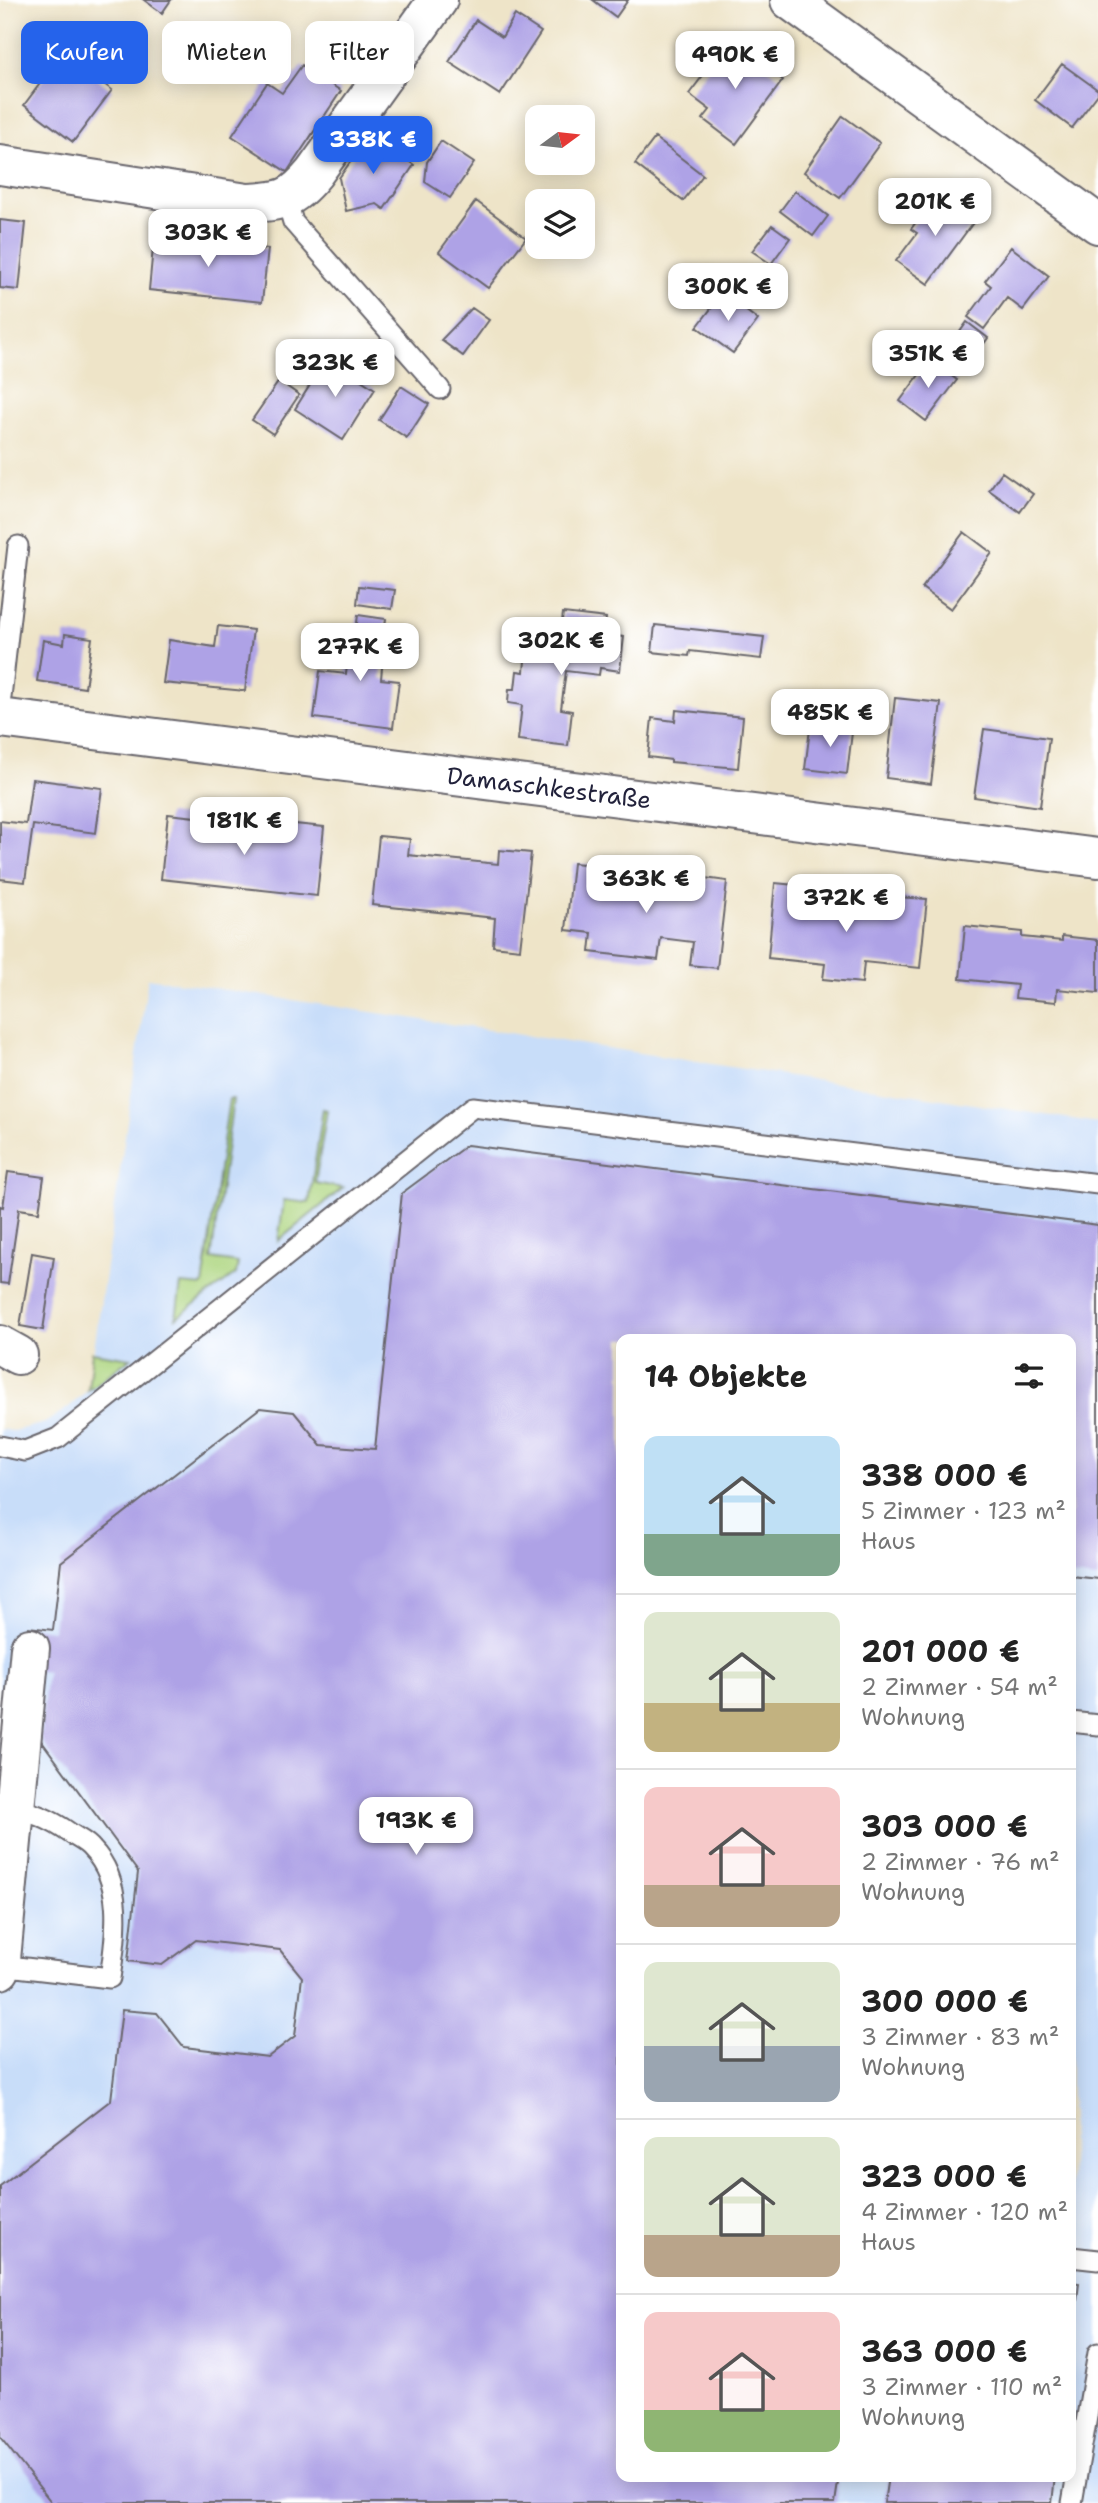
<!DOCTYPE html>
<html lang="de">
<head>
<meta charset="utf-8">
<style>
	body { margin:0; font-family:"Shantell Sans",sans-serif; background:#f6f6f6; color:#222; height:100vh; display:flex; flex-direction:column; font-size:26px; white-space:nowrap }
	* { box-sizing:border-box; margin:0 }
	p { font-size:23px; color:#767676 }
	.icon { flex:none; width:38px; height:38px; fill:none; stroke:currentColor; stroke-width:2; stroke-linecap:round; stroke-linejoin:round }
	.map { position:relative; flex:1; overflow:hidden }
	.side { position:absolute; left:616px; top:1334px; width:460px; height:1148px; display:flex; flex-direction:column; background:#fff; border-radius:14px; box-shadow:0 4px 18px #0003 }
	.side>* { flex:none }
	.hud { position:absolute; left:21px; top:21px; width:490px; height:63px; display:flex; gap:14px }
	.needle { width:46px; rotate:75deg }
	.controls { position:absolute; left:525px; top:105px; display:grid; gap:14px }
	.controls a { display:grid; place-items:center; width:70px; height:70px; border-radius:14px; background:#fff; box-shadow:0 4px 18px #0003; font-size:35px }
	.price { position:absolute; translate:-50% -60px; padding:0 16px; border-radius:14px; background:#fff; color:#222; font-size:23px; line-height:46px; filter:drop-shadow(0 2px 4px #0008) }
	.price::after { content:''; position:absolute; left:50%; top:42px; width:21px; height:16px; margin-left:-10px; background:inherit; clip-path:polygon(0 0,100% 0,50% 100%) }
	.price.on { background:#2563eb; color:#fff }
	ul { padding:0; list-style:none }
	li { display:flex; align-items:center; gap:21px; height:175px; padding:0 28px }
	li+li { border-top:2px solid #e0e0e0 }
	li span { display:grid; place-items:center; flex:none; width:196px; height:140px; border-radius:14px; color:#555 }
	li>.icon { margin-inline-start:auto }
	span .icon { width:84px; height:84px; fill:#fffc; stroke-width:1 }
	li b { font-size:30px }
	h2 { display:flex; justify-content:space-between; align-items:center; height:84px; padding:0 28px; font-size:30px }
	.pill { padding:0 24px; border-radius:14px; background:#fff; box-shadow:0 4px 18px #0003; font-size:24px; line-height:63px }
	.pill.on { background:#2563eb; color:#fff }
	.map>svg:first-child { display:block }
	.built { fill:#c8ddf9; fill-rule:evenodd }
	.green { fill:#aed681; stroke:#687c5e; stroke-width:2 }
	.building { fill:#aea2e6 }
	.lines { fill:none; stroke-linecap:round; stroke-linejoin:round }
	.lane-casing { stroke:#69666c; stroke-width:23 }
	.street-casing { stroke:#69666c; stroke-width:42 }
	.secondary-casing { stroke:#69666c; stroke-width:42 }
	.lane { stroke:#fff; stroke-width:19 }
	.street { stroke:#fff; stroke-width:38 }
	.secondary { stroke:#fff; stroke-width:38 }
	.labels { text-anchor:middle; dominant-baseline:central; stroke-width:6; stroke-linejoin:round; paint-order:stroke }
	.street-label { font-size:24px; fill:#22223b; stroke:#fff }
</style>
</head>
<body>
<div class="map">
<svg width="1098" height="2503" viewBox="0 0 1098 2503">
	<rect width="100%" height="100%" fill="#fff"/>
	<filter id="ink" filterUnits="userSpaceOnUse"><feTurbulence type="fractalNoise" baseFrequency=".0143" numOctaves="2"/><feDisplacementMap in="SourceGraphic" scale="14" xChannelSelector="R" yChannelSelector="G"/><feConvolveMatrix kernelMatrix="1 2 1 2 8 2 1 2 1" color-interpolation-filters="sRGB"/></filter>
	<filter id="wash" filterUnits="userSpaceOnUse"><feTurbulence type="fractalNoise" baseFrequency=".00686" numOctaves="4" result="noise"/><feDisplacementMap in="SourceGraphic" scale="28" xChannelSelector="R" yChannelSelector="G"/><feGaussianBlur stdDeviation="1.57" result="paint"/><feColorMatrix in="noise" values="0 0 0 0 0 0 0 0 0 0 0 0 0 0 0 0 0 1.4 0 .05"/><feComposite in="paint" operator="in"/></filter>
	<g filter="url(#wash)">
		<rect width="100%" height="100%" fill="#eee4c8"/>
		<path class="built" d="M148,978L1098,1123V2503H0V1429L13,1431L45,1423L69,1407L88,1390ZM621,1339H1071V2476H621Z"/>
		<path class="green" d="M229,1099H233L211,1259L238,1263L236,1274L176,1318L181,1284L203,1286Z
			M323,1109L327,1110L315,1183L343,1188L278,1241L284,1200L309,1203Z
			M92,1352L131,1358L88,1390Z"/>
		<g id="blocks">
			<path class="building" d="M144,0H171L162,13Z
				M593,0H628L616,17Z
				M515,15L541,32L500,95L449,62L476,20L502,37Z
				M729,41L783,80L736,144L703,119L710,110L689,94Z
				M63,53L112,90L73,142L24,105Z
				M1062,64L1098,90V94L1072,128L1035,100Z
				M302,65L341,91L287,172L232,136L267,83L282,93Z
				M843,116L880,143L840,198L804,172Z
				M370,134L414,165L384,209L377,204L346,211L339,178Z
				M655,138L703,175L683,201L635,164Z
				M441,141L474,163L450,198L425,182L427,162Z
				M795,191L828,216L813,236L780,211Z
				M937,193L975,220L928,284L896,261L917,233L911,229Z
				M476,201L526,238L488,288L439,252Z
				M0,220L26,223L19,290L0,288Z
				M772,225L790,238L771,264L752,251Z
				M154,237L268,249L262,302L149,290Z
				M1011,247L1049,276L1023,310L1007,298L984,329L968,317L991,286L985,281Z
				M723,293L758,320L733,353L697,327Z
				M472,308L489,320L463,356L441,340Z
				M967,322L988,338L968,366L947,350Z
				M327,358L375,389L343,440L295,409Z
				M930,360L957,380L926,421L900,401Z
				M279,381L299,395L273,434L252,420Z
				M401,386L429,404L407,438L379,420Z
				M1002,472L1033,494L1020,512L989,490Z
				M964,532L992,553L951,609L922,588Z
				M359,586L395,590L392,609L357,604Z
				M563,613L606,618L604,635L624,637L620,671L600,668L599,675L566,671L561,709L572,711L568,746L518,740L522,705L508,703L509,689H515L517,671L524,672L526,649L558,653Z
				M358,615L386,619L381,655L383,656L381,679L399,681L393,728L314,718L320,671L346,674L349,651L353,652Z
				M655,625L764,637L761,659L690,651L689,656L652,652Z
				M218,626L253,630L245,691L163,683L169,640L215,647Z
				M65,634L92,638L85,688L37,681L43,640L64,644Z
				M895,698L941,703L931,784L886,778Z
				M676,710L743,717L738,768L671,762V760L648,757L652,718L675,721Z
				M830,721L853,724L847,774L805,769L810,729L829,731Z
				M984,729L1049,738L1040,807L974,797Z
				M32,779L102,788L96,833L33,825L25,882L0,879V821L26,824Z
				M168,814L204,818L203,831L264,837L265,821L324,827L317,896L161,879Z
				M379,836L410,839L408,855L498,864L499,850L531,853L520,949L493,946L495,918L372,905Z
				M573,863L605,866L604,879L648,884L696,890L697,877L727,881L717,968L690,965L693,942L661,938L658,960L590,952L592,933L566,930Z
				M775,883L805,886L803,906L830,909L869,913L870,905L895,908L896,897L927,899L920,968L864,962L862,983L823,979L825,964L768,958Z
				M965,926L1022,932V937L1062,941V936L1098,940V993L1057,989L1056,1002L1015,998L1017,985L960,979Z
				M467,1145L1098,1225V1579L1071,1576V1339H621V2476H839L835,2503H52L0,2437V2186L111,2100L122,2010L157,2013L184,2047L268,2057L295,2036L302,1977L280,1950L196,1940L162,1965L128,1961L138,1872L40,1739L47,1672L24,1669L29,1627L53,1630L61,1562L260,1408L294,1412L321,1445L375,1449L402,1193Z
				M8,1172L44,1177L39,1212L19,1209L8,1284L0,1283V1206L3,1207Z
				M32,1253L54,1257L43,1330L20,1326Z
				M1071,2282L1079,2283L1073,2336H1071Z
				M888,2476H1055L1052,2503H884Z"/>
		</g>
	</g>
	<g filter="url(#ink)">
		<use href="#blocks" fill-opacity="0" stroke="#69666c" stroke-width="2"/>
		<g class="lines">
			<defs>
				<path id="lane" d="M286,198L293,222L440,389
					M0,706L18,546
					M0,1446L25,1451L58,1438L473,1107L1098,1184
					M1071,1722L1098,1725
					M0,1965L110,1978C116,1936 125,1883 92,1849C87,1842 77,1838 70,1833C53,1821 31,1811 11,1809
					M1071,2257L1098,2260
					M1072,2503L1098,2353"/>
				<path id="street" d="M0,165L247,203C282,201 291,201 314,173L438,0
					M0,718L1098,858
					M0,1345L18,1355
					M0,1970L30,1648"/>
				<path id="secondary" d="M790,0L1098,224"/>
			</defs>
			<use href="#lane" class="lane-casing"/>
			<use href="#street" class="street-casing"/>
			<use href="#secondary" class="secondary-casing"/>
			<use href="#lane" class="lane"/>
			<use href="#street" class="street"/>
			<use href="#secondary" class="secondary"/>
		</g>
	</g>
	<g class="labels">
		<g class="street-label">
			<text transform="translate(549 788) rotate(7)">Damaschkestraße</text>
		</g>
	</g>
</svg>
<div class="controls">
<a><svg class="needle" viewBox="-14 -14 28 28"><path d="M0-13l5 13h-10z" fill="#e53935"/><path d="M0 13l5-13h-10z" fill="#767676"/></svg></a>
<a><svg class="icon" aria-label="layers" viewBox="0 0 24 24"><path d="M12 4l9 5-9 5-9-5zM3 14l9 5 9-5"/></svg></a>
</div>
<b class="price" style="left:735px;top:91px">490K €</b>
<b class="price on" style="left:373px;top:176px">338K €</b>
<b class="price" style="left:935px;top:238px">201K €</b>
<b class="price" style="left:208px;top:269px">303K €</b>
<b class="price" style="left:728px;top:323px">300K €</b>
<b class="price" style="left:928px;top:390px">351K €</b>
<b class="price" style="left:335px;top:399px">323K €</b>
<b class="price" style="left:561px;top:677px">302K €</b>
<b class="price" style="left:360px;top:683px">277K €</b>
<b class="price" style="left:830px;top:749px">485K €</b>
<b class="price" style="left:244px;top:857px">181K €</b>
<b class="price" style="left:646px;top:915px">363K €</b>
<b class="price" style="left:846px;top:934px">372K €</b>
<b class="price" style="left:416px;top:1857px">193K €</b>
<div class="hud">
<a class="pill on">Kaufen</a>
<a class="pill">Mieten</a>
<a class="pill">Filter</a>
</div>
<section class="side">
<h2>14 Objekte<svg class="icon" aria-label="filters" viewBox="0 0 24 24"><path d="M4 7h16M4 17h16"/><circle cx="9" cy="7" r="2"/><circle cx="15" cy="17" r="2"/></svg></h2>
<ul>
<li><span style="background:linear-gradient(#bfe0f5 70%,#7fa58c 0)"><svg class="icon" aria-label="home" viewBox="0 0 24 24"><path d="M3 11l9-7 9 7M6 9v11h12V9"/></svg></span><div><b>338 000 €</b><p>5 Zimmer · 123 m²</p><p>Haus</p></div></li>
<li><span style="background:linear-gradient(#dfe7d0 65%,#c2b280 0)"><svg class="icon" aria-label="home" viewBox="0 0 24 24"><path d="M3 11l9-7 9 7M6 9v11h12V9"/></svg></span><div><b>201 000 €</b><p>2 Zimmer · 54 m²</p><p>Wohnung</p></div></li>
<li><span style="background:linear-gradient(#f6c9c9 70%,#b9a48a 0)"><svg class="icon" aria-label="home" viewBox="0 0 24 24"><path d="M3 11l9-7 9 7M6 9v11h12V9"/></svg></span><div><b>303 000 €</b><p>2 Zimmer · 76 m²</p><p>Wohnung</p></div></li>
<li><span style="background:linear-gradient(#dfe7d0 60%,#9aa5b1 0)"><svg class="icon" aria-label="home" viewBox="0 0 24 24"><path d="M3 11l9-7 9 7M6 9v11h12V9"/></svg></span><div><b>300 000 €</b><p>3 Zimmer · 83 m²</p><p>Wohnung</p></div></li>
<li><span style="background:linear-gradient(#dfe7d0 70%,#b9a48a 0)"><svg class="icon" aria-label="home" viewBox="0 0 24 24"><path d="M3 11l9-7 9 7M6 9v11h12V9"/></svg></span><div><b>323 000 €</b><p>4 Zimmer · 120 m²</p><p>Haus</p></div></li>
<li><span style="background:linear-gradient(#f6c9c9 70%,#8fb573 0)"><svg class="icon" aria-label="home" viewBox="0 0 24 24"><path d="M3 11l9-7 9 7M6 9v11h12V9"/></svg></span><div><b>363 000 €</b><p>3 Zimmer · 110 m²</p><p>Wohnung</p></div></li>
</ul>
</section>
</div>
</body>
</html>
